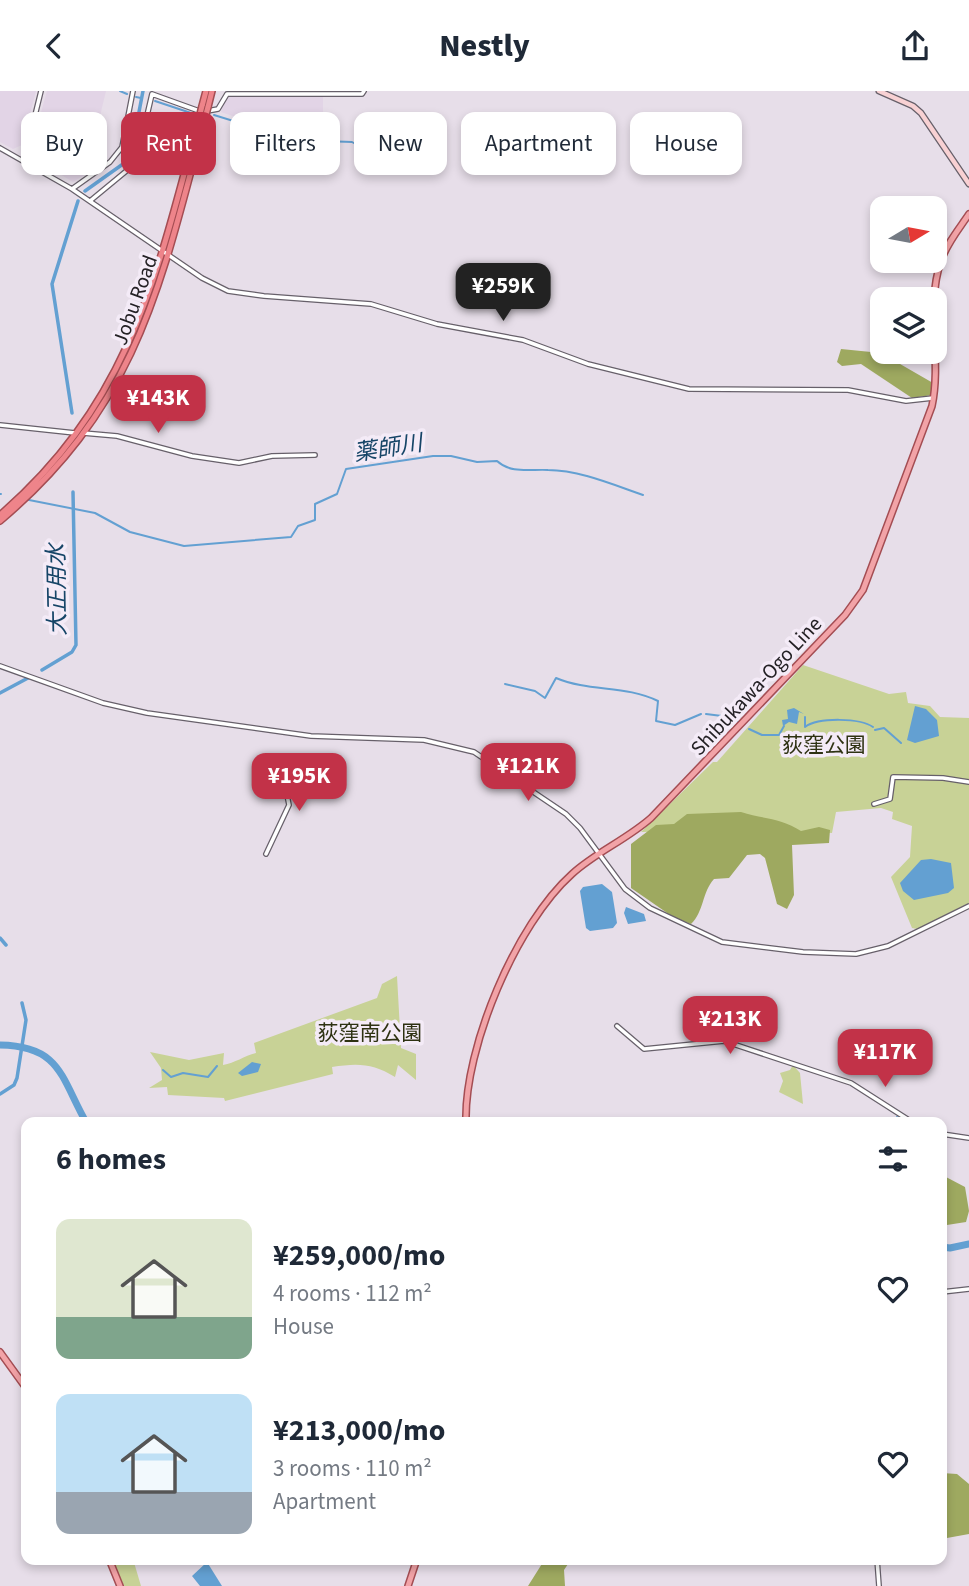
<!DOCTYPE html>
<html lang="en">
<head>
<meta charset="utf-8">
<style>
	body { margin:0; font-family:"Source Sans 3","Noto Sans JP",sans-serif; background:#f6f6f7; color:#1f2937; height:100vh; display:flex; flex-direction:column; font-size:26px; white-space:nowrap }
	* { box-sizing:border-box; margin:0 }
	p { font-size:23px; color:#747a83 }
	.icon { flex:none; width:38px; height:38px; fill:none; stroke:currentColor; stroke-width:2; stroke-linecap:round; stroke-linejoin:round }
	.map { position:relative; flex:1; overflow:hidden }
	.panel { position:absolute; left:21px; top:1026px; width:926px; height:448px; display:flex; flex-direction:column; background:#fff; border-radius:14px; box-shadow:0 4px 10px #0003 }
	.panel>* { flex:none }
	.top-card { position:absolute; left:21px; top:21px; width:928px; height:63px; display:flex; gap:14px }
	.needle { width:46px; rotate:80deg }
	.tools { position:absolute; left:870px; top:105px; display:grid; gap:14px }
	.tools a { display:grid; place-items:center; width:77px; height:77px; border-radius:14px; background:#fff; box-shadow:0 4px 10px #0003; font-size:35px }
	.price { position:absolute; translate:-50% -60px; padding:0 16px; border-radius:14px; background:#c23248; color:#fff; font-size:23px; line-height:46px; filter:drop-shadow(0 2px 4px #0008) }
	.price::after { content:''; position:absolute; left:50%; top:42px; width:21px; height:16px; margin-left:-10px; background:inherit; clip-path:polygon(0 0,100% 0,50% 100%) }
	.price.current { background:#222; color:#fff }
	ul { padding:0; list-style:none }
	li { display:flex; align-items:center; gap:21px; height:175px; padding:0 35px }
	li span { display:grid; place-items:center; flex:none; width:196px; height:140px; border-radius:14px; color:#555 }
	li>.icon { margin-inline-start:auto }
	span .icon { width:84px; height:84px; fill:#fffc; stroke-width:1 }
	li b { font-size:30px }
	h2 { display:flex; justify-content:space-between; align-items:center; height:84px; padding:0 35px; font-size:30px }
	.tag { padding:0 24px; border-radius:14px; background:#fff; box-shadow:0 4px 10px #0003; font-size:24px; line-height:63px }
	.tag.current { background:#c23248; color:#fff }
	header { display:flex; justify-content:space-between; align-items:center; height:91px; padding:0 35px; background:#fff; font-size:32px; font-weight:800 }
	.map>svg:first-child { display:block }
	.built { fill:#e2d4e6 }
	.green { fill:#c8d296 }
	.forest { fill:#9ea960 }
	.water { fill:#63a0d2 }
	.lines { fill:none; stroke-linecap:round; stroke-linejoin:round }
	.stream { stroke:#63a0d2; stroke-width:2 }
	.canal { stroke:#63a0d2; stroke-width:3.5 }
	.river { stroke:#63a0d2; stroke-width:7 }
	.tertiary-casing { stroke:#67606a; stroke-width:6 }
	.secondary-casing { stroke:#67606a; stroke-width:7 }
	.primary-casing { stroke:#a44d53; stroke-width:8 }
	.trunk-casing { stroke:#a44d53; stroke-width:8 }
	.tertiary { stroke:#fff; stroke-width:3.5 }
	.secondary { stroke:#f8d1d3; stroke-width:4.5 }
	.primary { stroke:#f2a3a7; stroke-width:5 }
	.trunk { stroke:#ee848a; stroke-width:5 }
	.trunk-bridge-casing { stroke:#a44d53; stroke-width:8; stroke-linecap:butt }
	.trunk-bridge { stroke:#ee848a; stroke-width:5 }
	.labels { text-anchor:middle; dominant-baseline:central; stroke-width:7; stroke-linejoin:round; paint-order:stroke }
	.street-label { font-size:21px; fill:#242125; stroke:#f4ebf7 }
	.park-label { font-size:21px; fill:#2e3212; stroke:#f4ebf7 }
	.water-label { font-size:23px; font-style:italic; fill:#164567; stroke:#f4ebf7 }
</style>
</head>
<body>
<header><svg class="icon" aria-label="back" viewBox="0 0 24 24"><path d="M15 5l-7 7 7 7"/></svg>Nestly<svg class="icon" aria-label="share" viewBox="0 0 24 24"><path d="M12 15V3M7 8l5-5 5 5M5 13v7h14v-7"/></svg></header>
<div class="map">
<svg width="969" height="1495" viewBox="0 0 969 1495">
	<rect width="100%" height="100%" fill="#e7dee9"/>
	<path class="built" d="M0,0H36L22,54L13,58L0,51Z
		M47,0H106L86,83L73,91L35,68L30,61Z
		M228,5H323V46L295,47L221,21L225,6Z"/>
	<path class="green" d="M803,574L889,603L906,601L908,612L930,615L940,626L969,627V812L917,838L912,837L891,786L910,766L912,735L892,728L893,721L881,717L836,721L832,742L785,739L641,741L713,671H717Z
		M397,885L401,957L416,963V989L398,974L395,986C373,972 357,972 332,976L333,983L225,1010L224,1007L168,1004L167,996L149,997L162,989L161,977L150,961L189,969L224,962L223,974C235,972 244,965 256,962L254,952L377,907L382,893Z
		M793,974L800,982L803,1013L779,1001L783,990L780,982L790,979Z
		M112,1468H133L141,1495H124Z"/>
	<path class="forest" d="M841,258L881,262L933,292L932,304L912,307L861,273L842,275L837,271Z
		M741,721C763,728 782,727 801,740L819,736L830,739L829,752L792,754L794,804L787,818L777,813L765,767L760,763L747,764L729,787L714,788C702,801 704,821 691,833L673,826L631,797V753L656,734L674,733L687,723Z
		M946,1086L965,1096L969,1120L966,1131L947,1134L942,1131V1087Z
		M942,1382L957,1383L969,1393V1443L947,1447Z
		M545,1468H587L577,1474L568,1473L564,1479L565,1495H528Z"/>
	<path class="water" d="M915,615L926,618L937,629L939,645L915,652L907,649Z
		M794,617L804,623L799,621L797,633L789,631L783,635L782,629L788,628L787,619Z
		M931,768L951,772L954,797L948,802L914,809L903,800L900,792L921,769Z
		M602,793L612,801L617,832L613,837L590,840L586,837L580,800L583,796Z
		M626,816L644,823L646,830L628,833L624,822Z
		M252,971L261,973L258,981L242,985L238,982Z
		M207,1471L222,1495H200L192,1485Z"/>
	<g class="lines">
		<path class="stream" d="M120,0L127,3
			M136,6L141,7
			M155,10L191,22
			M214,24L295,49L352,51L361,56
			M0,403H1
			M24,408L95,422L130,441L184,455L291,446L298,435L315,429V413L337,403L346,378L433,365H451L477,371L497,370C511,383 530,378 548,379C579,379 614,394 643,404
			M505,593L535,600L545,607L556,587C589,601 626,594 658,610L656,630L675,634L701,623
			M706,623L730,626L739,631
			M805,626V636C819,626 860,627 873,636
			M749,638L762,644H779L784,635
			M875,639L884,637L901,652
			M163,979L171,986L183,982L208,986L217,975
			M894,1031L897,1026"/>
		<path class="canal" d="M85,100L130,68L143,0
			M72,322L52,193L78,110
			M42,579L72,561L76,554L73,401
			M0,602L28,587
			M0,847L6,854
			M0,1003L14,994L17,987L26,929L22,912"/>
		<path class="river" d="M0,954C61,955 61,987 86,1031
			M942,1156L950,1157L969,1153"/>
		<defs>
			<path id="tertiary" d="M0,57L72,98L202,187L228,200L264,205L371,213L437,233L523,249L588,273L689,298L848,299L906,310L933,307
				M24,69L41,0
				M72,98L110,71L122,56L133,0
				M90,110L136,72L152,3L202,21L218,18L227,3H362L364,0
				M0,334L75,342
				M83,342L117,345L192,365L239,372L272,365L315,364
				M0,575L103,612L147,622L311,645L424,649L474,661L566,723L580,737L625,798L650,817L722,851L803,861L856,863L888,855L969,815
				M874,713L890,708L893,686L943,687L969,691
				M266,763L289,714L281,673
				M617,935L644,958L724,950L851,992L912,1031
				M942,1043L969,1047
				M942,1201L969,1198
				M877,1468L879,1495"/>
			<path id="secondary" d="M879,0L913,15L921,22L969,93"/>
			<path id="primary" d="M466,1031C464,957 516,833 572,783C596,761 626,749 651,727L845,524L863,499L932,315C942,268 925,216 941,170C947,152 959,138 969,123
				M0,1261L26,1297
				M109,1468L120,1495
				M408,1495L417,1468"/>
			<path id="trunk" d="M202,15L206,0
				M208,16L212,0
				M0,424C129,312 156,188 198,31
				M0,430C137,314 160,196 204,31"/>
		</defs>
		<use href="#tertiary" class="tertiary-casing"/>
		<use href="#secondary" class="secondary-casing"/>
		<use href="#primary" class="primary-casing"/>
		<use href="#trunk" class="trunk-casing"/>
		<use href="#tertiary" class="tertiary"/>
		<use href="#secondary" class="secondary"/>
		<use href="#primary" class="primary"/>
		<use href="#trunk" class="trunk"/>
		<defs>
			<path id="trunk-bridge" d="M198,31L202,15
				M204,31L208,16"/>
		</defs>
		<use href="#trunk-bridge" class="trunk-bridge-casing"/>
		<use href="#trunk-bridge" class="trunk-bridge"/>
	</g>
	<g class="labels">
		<g class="street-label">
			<text transform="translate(135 209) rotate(-70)">Jobu Road</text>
			<text transform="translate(756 595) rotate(-47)">Shibukawa-Ogo Line</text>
		</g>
		<g class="park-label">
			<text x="824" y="654">荻窪公園</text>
			<text x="370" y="942">荻窪南公園</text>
		</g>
		<g class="water-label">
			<text transform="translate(388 357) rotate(-9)">薬師川</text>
			<text transform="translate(57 499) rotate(-91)">大正用水</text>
		</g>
	</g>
</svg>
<div class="tools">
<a><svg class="needle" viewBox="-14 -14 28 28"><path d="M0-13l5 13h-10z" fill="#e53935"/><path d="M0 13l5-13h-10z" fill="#747a83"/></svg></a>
<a><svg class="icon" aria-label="layers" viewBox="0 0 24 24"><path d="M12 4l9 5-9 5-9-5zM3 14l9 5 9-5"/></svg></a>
</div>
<b class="price current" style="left:503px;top:232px">¥259K</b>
<b class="price" style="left:158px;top:344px">¥143K</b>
<b class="price" style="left:528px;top:712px">¥121K</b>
<b class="price" style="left:299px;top:722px">¥195K</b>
<b class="price" style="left:730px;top:965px">¥213K</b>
<b class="price" style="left:885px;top:998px">¥117K</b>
<div class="top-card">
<a class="tag">Buy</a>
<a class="tag current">Rent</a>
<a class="tag">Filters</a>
<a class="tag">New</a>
<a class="tag">Apartment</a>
<a class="tag">House</a>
</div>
<section class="panel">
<h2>6 homes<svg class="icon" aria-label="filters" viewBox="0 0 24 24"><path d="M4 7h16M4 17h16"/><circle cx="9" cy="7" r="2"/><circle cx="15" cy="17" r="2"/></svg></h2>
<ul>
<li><span style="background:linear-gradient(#dfe7d0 70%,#7fa58c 0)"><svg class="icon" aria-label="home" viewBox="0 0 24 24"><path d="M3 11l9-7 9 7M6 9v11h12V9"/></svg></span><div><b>¥259,000/mo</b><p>4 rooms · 112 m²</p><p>House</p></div><svg class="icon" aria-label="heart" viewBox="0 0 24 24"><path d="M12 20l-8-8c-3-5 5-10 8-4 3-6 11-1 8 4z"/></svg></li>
<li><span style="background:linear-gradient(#bfe0f5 70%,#9aa5b1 0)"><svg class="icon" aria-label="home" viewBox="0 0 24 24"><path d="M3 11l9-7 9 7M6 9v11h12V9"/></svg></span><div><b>¥213,000/mo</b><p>3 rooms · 110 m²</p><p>Apartment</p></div><svg class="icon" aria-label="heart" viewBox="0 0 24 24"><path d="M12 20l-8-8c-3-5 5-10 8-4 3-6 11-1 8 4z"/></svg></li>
</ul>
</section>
</div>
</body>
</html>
